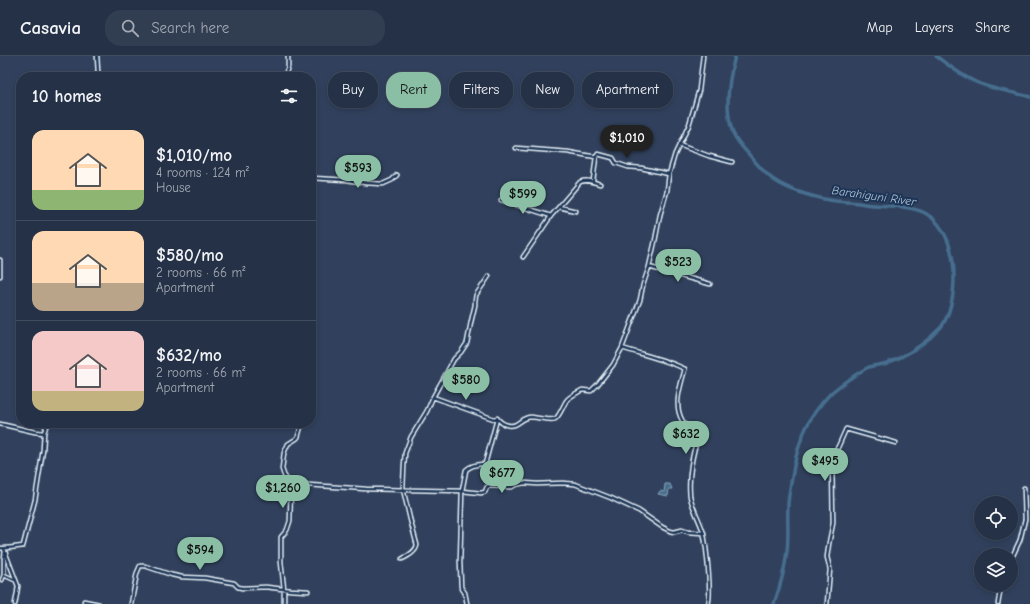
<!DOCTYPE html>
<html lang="en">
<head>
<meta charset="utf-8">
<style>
	body { margin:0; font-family:"Comic Neue",sans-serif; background:#313d51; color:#f1f3f6; height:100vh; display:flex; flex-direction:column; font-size:15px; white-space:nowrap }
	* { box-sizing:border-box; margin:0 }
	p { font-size:13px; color:#a3a9b3 }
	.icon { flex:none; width:22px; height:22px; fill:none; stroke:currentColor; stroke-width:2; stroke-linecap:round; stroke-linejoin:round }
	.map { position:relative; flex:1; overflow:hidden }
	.panel { position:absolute; left:16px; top:16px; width:300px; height:356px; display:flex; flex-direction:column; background:#253146; border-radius:16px; box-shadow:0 2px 6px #0003,0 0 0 1px #424c5f }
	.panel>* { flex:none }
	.banner { position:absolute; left:328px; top:16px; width:380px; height:36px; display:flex; gap:8px }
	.controls { position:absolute; left:974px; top:440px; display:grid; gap:8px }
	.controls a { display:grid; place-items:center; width:44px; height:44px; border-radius:50%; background:#253146; box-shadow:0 2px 6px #0003,0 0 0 1px #424c5f; font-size:20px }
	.price { position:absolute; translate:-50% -34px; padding:0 9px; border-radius:14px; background:#8abfa5; color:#111; font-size:13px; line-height:26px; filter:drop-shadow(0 1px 2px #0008) }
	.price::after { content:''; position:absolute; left:50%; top:24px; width:12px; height:9px; margin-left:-6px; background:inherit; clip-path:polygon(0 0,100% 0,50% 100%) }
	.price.active { background:#222; color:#fff }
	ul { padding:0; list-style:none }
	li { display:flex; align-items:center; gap:12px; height:100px; padding:0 16px }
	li+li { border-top:1px solid #424c5f }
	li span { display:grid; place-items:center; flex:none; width:112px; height:80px; border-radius:12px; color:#555 }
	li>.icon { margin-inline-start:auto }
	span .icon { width:48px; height:48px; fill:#fffc; stroke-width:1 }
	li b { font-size:17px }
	h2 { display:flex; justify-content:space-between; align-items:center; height:48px; padding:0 16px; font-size:17px }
	.tag { padding:0 14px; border-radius:16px; background:#253146; box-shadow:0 2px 6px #0003,0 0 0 1px #424c5f; font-size:14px; line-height:36px }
	.tag.active { background:#8abfa5; color:#111 }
	header { display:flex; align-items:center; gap:24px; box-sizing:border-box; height:56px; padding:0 20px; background:#253146; border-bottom:1px solid #424c5f }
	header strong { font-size:19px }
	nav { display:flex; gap:22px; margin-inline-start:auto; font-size:14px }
	.search { width:280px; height:36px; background:#313d51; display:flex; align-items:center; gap:10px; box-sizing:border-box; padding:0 14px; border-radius:16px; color:#a3a9b3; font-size:15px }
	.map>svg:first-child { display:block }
	.water { fill:#476e8f; stroke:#87a2b9 }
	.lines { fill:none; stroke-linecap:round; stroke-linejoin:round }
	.river { stroke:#476e8f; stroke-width:3.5 }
	.minor-casing { stroke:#e8f1f8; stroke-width:5.5 }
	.minor { stroke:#1d3557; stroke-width:2.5 }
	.labels { text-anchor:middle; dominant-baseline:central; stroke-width:4; stroke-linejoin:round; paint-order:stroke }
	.water-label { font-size:12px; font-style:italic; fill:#b0c3d3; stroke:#1d3557 }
</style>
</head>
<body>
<header>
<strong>Casavia</strong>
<div class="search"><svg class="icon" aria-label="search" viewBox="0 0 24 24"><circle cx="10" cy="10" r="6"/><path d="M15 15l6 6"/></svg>Search here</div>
<nav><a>Map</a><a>Layers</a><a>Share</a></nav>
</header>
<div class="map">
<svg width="1030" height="548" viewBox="0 0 1030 548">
	<rect width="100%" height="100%" fill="#31415d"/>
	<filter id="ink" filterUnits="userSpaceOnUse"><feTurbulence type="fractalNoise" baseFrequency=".025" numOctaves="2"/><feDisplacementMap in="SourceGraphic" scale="8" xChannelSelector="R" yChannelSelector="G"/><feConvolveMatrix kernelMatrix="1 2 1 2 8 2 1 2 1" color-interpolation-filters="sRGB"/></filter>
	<g filter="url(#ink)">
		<path class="water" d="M665,428H670L672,433H669L668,440L658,438L660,435L664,436Z"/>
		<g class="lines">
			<path class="river" d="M735,0C729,23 724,54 733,77C737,86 745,94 752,102C758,109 765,118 774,124C788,134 818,143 836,145C844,146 852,146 859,147C865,148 870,149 875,149C890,150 911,150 925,157C947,169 954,198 954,221C954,238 951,256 942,270C939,274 934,277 931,281C918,292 904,301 887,307C881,309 875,309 869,311C860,315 837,331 830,338C809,360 800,380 794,410C792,423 789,435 788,448C787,464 789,479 787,495C785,513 780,531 774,548
				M936,0C949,10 963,21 978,27C995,34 1013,36 1030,41"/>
			<defs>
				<path id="minor" d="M95,21L98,16L97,0
					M284,21L288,11V0
					M679,89L709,100L732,106
					M516,92L568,96L596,101L593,125
					M596,101L598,98L613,102L616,107L628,111L641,112L669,118
					M311,122L347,124L366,127L383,128L392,124L397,119
					M501,144L551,160
					M559,151L576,155
					M523,201L551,160L580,126C587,123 593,126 600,128
					M0,204V220
					M649,211L710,228
					M622,292C643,299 665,303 685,313C681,329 673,348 682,364C685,370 693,375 697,380L698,382C692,398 688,422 690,440C692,451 699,463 703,475C706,486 712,538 708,548
					M433,341L491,362L494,363L497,362C500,366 503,368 507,369C518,372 520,362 530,361C536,361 549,365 555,363C560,360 563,349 567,344C570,340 577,337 582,334L591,335L598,328L613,309L622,292L640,244L643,229L649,211L655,185L660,159L667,135L669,118L675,98L689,69L699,34L703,0
					M0,368L35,376L44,377
					M291,430L308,429L366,433L462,435L481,437L485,436L487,431L490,430L508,431H512L515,429L524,427L537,428L562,427L575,428L611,442L639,455L662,471L670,475L674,476L682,474L688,476L704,477
					M0,492C5,493 16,491 23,490L35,444L43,394L44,377L47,367
					M4,493L18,530L17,537L15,548
					M1011,502L1013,499L1020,484L1025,463L1024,432
					M402,503C408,500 416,496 417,489L410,463L403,433L404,410L405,397L411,381L427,355L433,341L454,303L461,296L467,287L471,266L475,249V245L476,239L489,220
					M4,519V503L5,494
					M2,524L4,519L15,524
					M84,545L99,548
					M131,548L137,517L140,510H145L172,519L182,521L205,522L234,527L238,531L242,532L266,531L291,534L308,535
					M284,548V533L281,506V481L287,474L290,465L291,430L284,419L282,413L284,397L288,388L296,383L298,381L302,367
					M467,548L465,537L461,531L460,506L462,435L466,414C471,409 479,408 485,408L497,363
					M827,548L830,513L827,501L829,487L833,467L832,405L835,395L838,391L846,373L896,387
					M998,548L1001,529"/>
			</defs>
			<use href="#minor" class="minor-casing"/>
			<use href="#minor" class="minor"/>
		</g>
	</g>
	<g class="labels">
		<g class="water-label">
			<text transform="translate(874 140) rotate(8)">Barahiguni River</text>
		</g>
	</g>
</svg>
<div class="controls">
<a><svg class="icon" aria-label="locate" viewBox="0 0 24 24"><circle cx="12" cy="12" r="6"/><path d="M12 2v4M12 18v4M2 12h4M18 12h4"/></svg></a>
<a><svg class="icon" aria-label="layers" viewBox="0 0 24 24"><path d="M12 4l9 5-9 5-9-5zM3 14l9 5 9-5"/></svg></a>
</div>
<b class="price active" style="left:627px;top:103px">$1,010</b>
<b class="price" style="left:358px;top:133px">$593</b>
<b class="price" style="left:523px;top:159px">$599</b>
<b class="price" style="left:678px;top:227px">$523</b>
<b class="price" style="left:466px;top:345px">$580</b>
<b class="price" style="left:686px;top:399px">$632</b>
<b class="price" style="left:825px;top:426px">$495</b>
<b class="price" style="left:502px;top:438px">$677</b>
<b class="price" style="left:283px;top:453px">$1,260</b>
<b class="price" style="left:200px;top:515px">$594</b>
<div class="banner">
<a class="tag">Buy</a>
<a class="tag active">Rent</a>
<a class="tag">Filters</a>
<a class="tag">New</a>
<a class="tag">Apartment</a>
</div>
<section class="panel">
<h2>10 homes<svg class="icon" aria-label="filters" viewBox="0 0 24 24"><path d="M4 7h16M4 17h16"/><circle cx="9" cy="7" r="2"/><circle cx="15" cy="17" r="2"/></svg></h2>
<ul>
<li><span style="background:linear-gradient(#ffd9b3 75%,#8fb573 0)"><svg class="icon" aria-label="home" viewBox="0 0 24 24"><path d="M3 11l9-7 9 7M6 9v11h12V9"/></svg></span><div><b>$1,010/mo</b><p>4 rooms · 124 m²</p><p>House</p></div></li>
<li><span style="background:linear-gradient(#ffd9b3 65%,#b9a48a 0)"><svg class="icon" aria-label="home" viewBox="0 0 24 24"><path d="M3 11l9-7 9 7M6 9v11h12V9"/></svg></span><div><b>$580/mo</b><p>2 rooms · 66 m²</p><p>Apartment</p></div></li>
<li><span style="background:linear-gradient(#f6c9c9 75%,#c2b280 0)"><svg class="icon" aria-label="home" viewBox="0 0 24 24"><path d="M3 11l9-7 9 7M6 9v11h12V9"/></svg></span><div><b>$632/mo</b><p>2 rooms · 66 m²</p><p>Apartment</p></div></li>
</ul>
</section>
</div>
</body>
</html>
